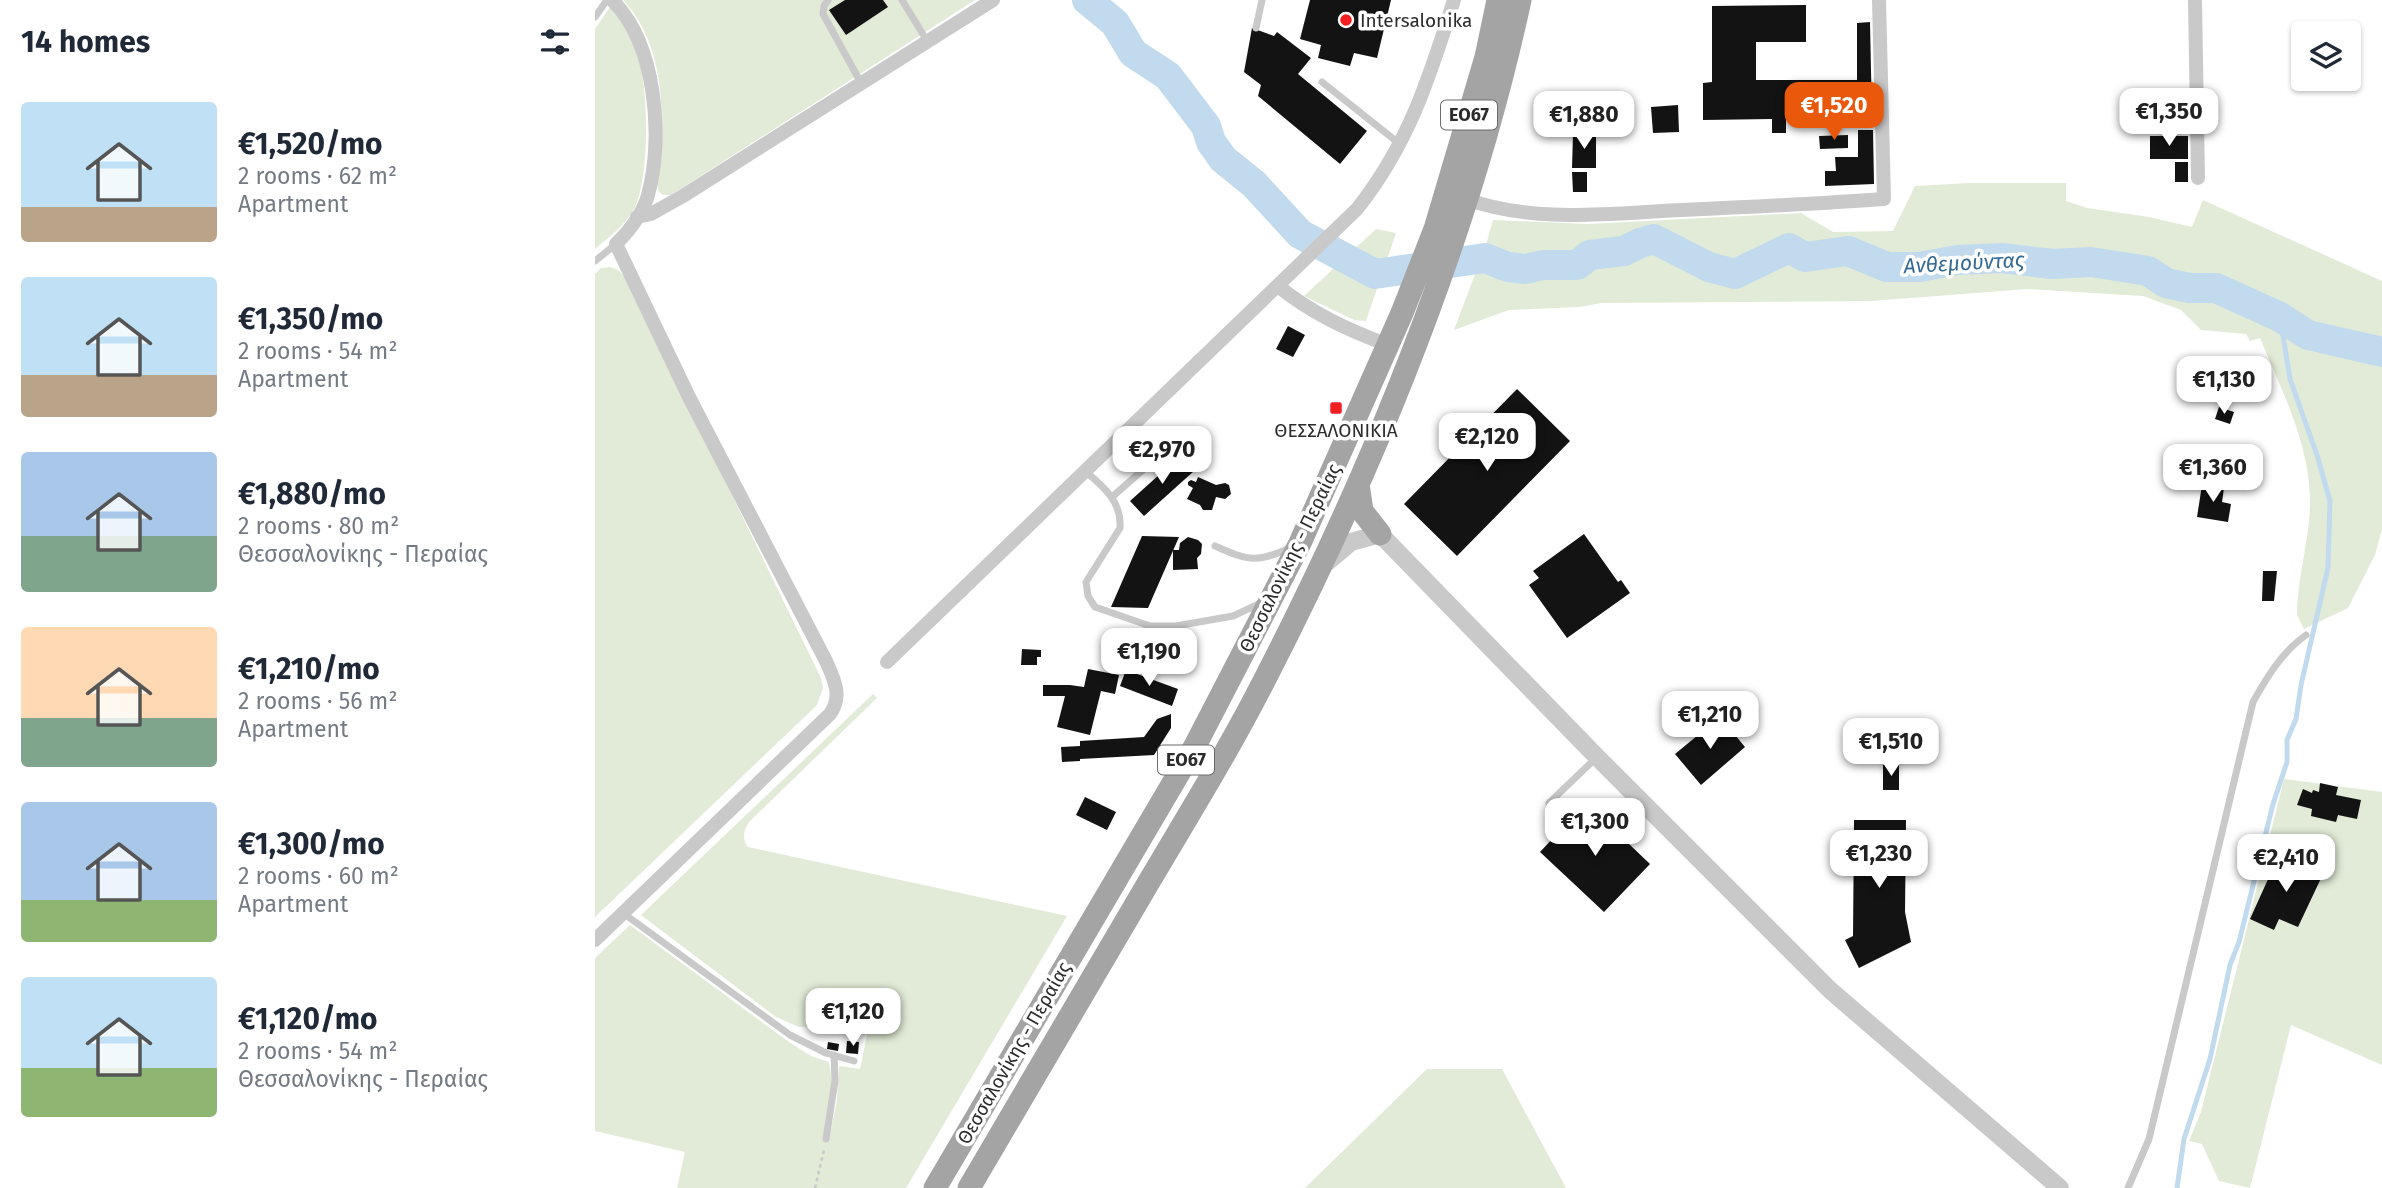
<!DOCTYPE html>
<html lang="en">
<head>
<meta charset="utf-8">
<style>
	body { margin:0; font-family:"Fira Sans",sans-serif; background:#f2f2f3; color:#1f2937; height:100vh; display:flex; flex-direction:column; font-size:26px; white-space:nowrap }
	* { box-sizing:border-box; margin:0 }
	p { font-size:23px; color:#747a83 }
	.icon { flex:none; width:38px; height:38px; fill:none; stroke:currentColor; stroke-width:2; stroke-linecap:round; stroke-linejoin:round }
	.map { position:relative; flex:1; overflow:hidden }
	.drawer { display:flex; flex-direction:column; background:#fff; width:595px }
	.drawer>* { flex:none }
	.buttons { position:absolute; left:1696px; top:21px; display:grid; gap:14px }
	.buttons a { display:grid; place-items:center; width:70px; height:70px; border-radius:7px; background:#fff; box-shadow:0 2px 5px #0004; font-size:35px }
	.price { position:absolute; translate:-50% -60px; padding:0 16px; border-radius:14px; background:#fff; color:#222; font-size:23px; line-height:46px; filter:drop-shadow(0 2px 4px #0008) }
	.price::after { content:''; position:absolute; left:50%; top:42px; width:21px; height:16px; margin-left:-10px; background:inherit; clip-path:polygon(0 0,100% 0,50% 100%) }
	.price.active { background:#ea580c; color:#fff }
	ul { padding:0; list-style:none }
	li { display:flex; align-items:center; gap:21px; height:175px; padding:0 21px }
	li span { display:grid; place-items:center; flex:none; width:196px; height:140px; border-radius:7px; color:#555 }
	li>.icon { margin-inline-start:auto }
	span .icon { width:84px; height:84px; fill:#fffc; stroke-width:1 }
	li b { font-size:30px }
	h2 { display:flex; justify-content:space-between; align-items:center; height:84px; padding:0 21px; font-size:30px }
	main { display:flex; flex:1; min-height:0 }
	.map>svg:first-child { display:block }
	.green { fill:#e1ebd7 }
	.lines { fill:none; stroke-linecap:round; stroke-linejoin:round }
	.stream { stroke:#c1daed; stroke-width:5 }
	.river { stroke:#c1daed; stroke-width:30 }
	.building { fill:#131313 }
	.path { stroke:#c9c9c9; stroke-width:2.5; stroke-dasharray:3.5 3.5; stroke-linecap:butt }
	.service { stroke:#c9c9c9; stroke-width:7 }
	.minor { stroke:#c9c9c9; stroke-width:14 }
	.tertiary { stroke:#c9c9c9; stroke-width:18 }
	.primary { stroke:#a4a4a4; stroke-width:23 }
	.poi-dot { fill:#f31e22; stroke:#fff; stroke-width:2.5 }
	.labels { text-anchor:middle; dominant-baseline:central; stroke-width:7; stroke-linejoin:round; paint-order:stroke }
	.shield { fill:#fff; stroke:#6b6b6b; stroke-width:2 }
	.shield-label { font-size:18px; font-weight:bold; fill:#2c2c2c }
	.poi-label { font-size:19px; fill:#2c2c2c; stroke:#fff; text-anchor:start }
	.street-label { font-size:19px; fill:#2c2c2c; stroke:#fff }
	.water-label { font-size:21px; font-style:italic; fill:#346994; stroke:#fff }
</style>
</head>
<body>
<main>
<section class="drawer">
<h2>14 homes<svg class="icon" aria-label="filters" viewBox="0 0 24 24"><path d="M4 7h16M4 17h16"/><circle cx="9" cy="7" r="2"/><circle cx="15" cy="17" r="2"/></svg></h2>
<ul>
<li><span style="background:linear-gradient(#bfe0f5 75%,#b9a48a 0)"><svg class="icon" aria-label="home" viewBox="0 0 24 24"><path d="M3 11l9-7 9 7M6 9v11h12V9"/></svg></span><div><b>€1,520/mo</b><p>2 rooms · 62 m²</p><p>Apartment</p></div></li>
<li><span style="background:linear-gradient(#bfe0f5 70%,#b9a48a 0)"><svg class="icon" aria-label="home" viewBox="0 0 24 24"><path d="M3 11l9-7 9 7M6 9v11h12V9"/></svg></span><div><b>€1,350/mo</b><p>2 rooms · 54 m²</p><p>Apartment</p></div></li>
<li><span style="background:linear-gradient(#a9c7e8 60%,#7fa58c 0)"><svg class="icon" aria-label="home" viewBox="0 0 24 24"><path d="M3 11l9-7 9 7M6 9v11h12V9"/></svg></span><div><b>€1,880/mo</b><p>2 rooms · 80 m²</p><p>Θεσσαλονίκης - Περαίας</p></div></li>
<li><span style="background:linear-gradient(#ffd9b3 65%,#7fa58c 0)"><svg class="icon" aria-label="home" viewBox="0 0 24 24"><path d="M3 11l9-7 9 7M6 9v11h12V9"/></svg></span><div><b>€1,210/mo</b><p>2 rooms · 56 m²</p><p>Apartment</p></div></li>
<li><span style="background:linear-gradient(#a9c7e8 70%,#8fb573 0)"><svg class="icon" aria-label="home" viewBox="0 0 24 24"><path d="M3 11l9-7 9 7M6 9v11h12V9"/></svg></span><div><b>€1,300/mo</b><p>2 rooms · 60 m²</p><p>Apartment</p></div></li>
<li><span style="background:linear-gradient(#bfe0f5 65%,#8fb573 0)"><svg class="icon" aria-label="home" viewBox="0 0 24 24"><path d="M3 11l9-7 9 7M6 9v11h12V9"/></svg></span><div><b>€1,120/mo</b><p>2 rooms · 54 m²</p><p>Θεσσαλονίκης - Περαίας</p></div></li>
</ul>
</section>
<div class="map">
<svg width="1787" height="1188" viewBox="0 0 1787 1188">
	<rect width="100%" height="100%" fill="#fff"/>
	<path class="green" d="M28,0H380L76,195H68L63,191C60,171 65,151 66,132C69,87 60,33 28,0Z
		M15,7C27,21 36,34 42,52C54,87 55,173 40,207C31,225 15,236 0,249V29Z
		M1375,183H1471V201L1492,208L1554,217L1597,227L1608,200L1787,281V529L1780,555L1753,608L1709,629L1702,615C1702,576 1716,536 1715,497C1713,440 1686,389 1665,338L1655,341L1651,334L1606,330L1586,310L1548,296L1433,289L1276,301L1007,303L984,307L914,310L859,330L891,245L898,220L993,224L1206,213L1238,232L1298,231L1320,186Z
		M781,229L801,233L771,321L759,320L709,296Z
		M15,267L23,270L31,278L226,678L228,688L222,705L0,917V274L6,268Z
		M278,694L282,698L155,821C149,829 146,838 153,847L472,916L311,1188H82L90,1152L0,1131V958L35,925L194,1042L216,1056L234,1062L237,1082L234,1139L242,1100L244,1066L265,1069L272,1035L229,1026L204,1027L181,1017L46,915Z
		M1689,779L1787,792V1065L1696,1025L1655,1188L1624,1181L1607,1144L1594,1141L1606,1112Z
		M832,1069H907L971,1188H710Z"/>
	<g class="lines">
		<path class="stream" d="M1582,1188L1589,1139L1615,1059L1635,965L1644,942L1678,804L1692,762V740L1701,719L1706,685L1733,568L1735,501L1722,455L1695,379L1685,317"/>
		<path class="river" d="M492,0L520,23L538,53L573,76L611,126L616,142L628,159L659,184L705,234L780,274L890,258L913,267L931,269L948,265H982L995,255L1029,251L1045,243L1059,239L1114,267L1140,274L1194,248L1210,257L1253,251L1292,267H1324L1363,260L1407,258L1457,264L1496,262L1553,271L1571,283L1594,288H1621L1685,317L1713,335L1787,352"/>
	</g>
	<path class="building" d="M250,0H288L293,7L251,35L234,10Z
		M715,0H796L782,58L759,53L755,66L723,58L726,45L705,39Z
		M1211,5V42H1161V80H1262V23L1275,22L1277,119H1191V133H1177V119L1108,120V83L1117,82V6Z
		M657,28L679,36L682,32L716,58L703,74L772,131L745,164L663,96L666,85L649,72Z
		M1083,105L1084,132L1058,133L1056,107Z
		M973,118H981V127H973Z
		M1263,130H1278L1279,184L1230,186V171H1241L1240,157H1263Z
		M978,134L1001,135V168H977Z
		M1253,135V148L1225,149L1224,136Z
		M1555,136H1593V159H1555Z
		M1580,162H1593V182H1580Z
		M977,172H992V192H978Z
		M693,326L710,335L698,357L681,349Z
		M1613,360H1628L1627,367L1613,366Z
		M922,389L975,441L862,556L809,504Z
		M1624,407L1639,412L1635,424L1620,419Z
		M585,456L599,471L549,516L535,501Z
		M603,477L621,485L630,483L634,485L636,494L630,499L621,497L617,510H608L605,505L592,499L598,488L593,485V482L596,480L601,482Z
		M1607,485L1629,488L1627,502L1636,504L1633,522L1602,517Z
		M989,534L1023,582L1026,580L1035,593L972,638L934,585L944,578L938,571Z
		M547,536L584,537L553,608L516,607Z
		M593,537L603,540L607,544L606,554L602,558L603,569L578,570V550H584L585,543Z
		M1668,571H1682L1679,601H1667Z
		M427,649L446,650V657H442V665H426Z
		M493,669L524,675L520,694L506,691L495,735L462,727L470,696H448V685H475L489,687Z
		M531,670L583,689L577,706L525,686Z
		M576,714V728L559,755L485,759V761L467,762L466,747L485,746V741L549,737L562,719Z
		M1125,717L1150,747L1106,785L1080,754Z
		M1288,765H1304V790H1288Z
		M1725,783L1743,787L1741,795L1766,800L1762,819L1743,815L1741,822L1716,816L1717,809L1702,805L1708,789L1717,793L1718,790L1724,792Z
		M490,797L521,812L512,830L481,815Z
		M991,803L1055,864L1009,912L945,852Z
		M1259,820H1311L1310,912L1316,942L1264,968L1250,940L1258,936Z
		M1684,855L1728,874L1703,927L1684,919L1679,930L1655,919Z
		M252,1041L264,1042L263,1054L251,1053Z
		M233,1042L244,1044L243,1051L232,1049Z"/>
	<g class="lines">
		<path class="path" d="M220,1188L229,1150"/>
		<path class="service" d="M233,0L229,6L228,14L266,83
			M307,0L332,41
			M0,17L12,0
			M661,28L667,0
			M727,82L806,145
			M0,261L21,244
			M490,471C509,487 527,502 525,528L491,582L493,596L500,607L555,626H581L638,616L666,603
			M517,497L558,461
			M620,546C654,561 661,563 695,548
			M954,803L1002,757
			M28,913L195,1035L231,1053L259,1061
			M231,1139L240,1081L239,1055
			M1533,1188L1554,1139L1658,702C1672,677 1687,652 1711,635"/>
		<path class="minor" d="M1600,0L1603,178
			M871,199C941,224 1014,213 1087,210C1154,207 1221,204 1289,199L1284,0
			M42,217L56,214L88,196L398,0
			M683,286C716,313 753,330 793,345
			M292,662L762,209C814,143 834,79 859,0
			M0,940L235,714C248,696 239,679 231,661L94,397L21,244C34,231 48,213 53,195C69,137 61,43 17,0"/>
		<path class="tertiary" d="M731,563L756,542L785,534L1002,757L1235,990L1465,1188"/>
		<path class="primary" d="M763,484L767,511L785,534
			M340,1188L601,744L705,543L807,313L840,229L891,57L903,0
			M374,1188C435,1086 495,983 555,880C594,814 635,748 670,679C780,465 874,236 925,0"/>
	</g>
	<g class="poi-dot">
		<circle cx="751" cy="20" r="7"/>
		<rect x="734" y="401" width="14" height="14" rx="3.5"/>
	</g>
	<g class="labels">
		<g class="shield">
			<rect x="846" y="100.5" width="56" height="29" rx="5"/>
			<rect x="563" y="745.5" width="56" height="29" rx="5"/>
		</g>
		<g class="shield-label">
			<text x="874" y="115">ΕΟ67</text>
			<text x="591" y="760">ΕΟ67</text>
		</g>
		<g class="poi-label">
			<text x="765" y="20">Intersalonika</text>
			<text x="741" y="430" text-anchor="middle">ΘΕΣΣΑΛΟΝΙΚΙΑ</text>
		</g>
		<g class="street-label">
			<text transform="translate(695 558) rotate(-64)">Θεσσαλονίκης - Περαίας</text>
			<text transform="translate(419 1053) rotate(-60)">Θεσσαλονίκης - Περαίας</text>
		</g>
		<g class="water-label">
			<text transform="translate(1369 263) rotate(-3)">Ανθεμούντας</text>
		</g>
	</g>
</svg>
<div class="buttons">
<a><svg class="icon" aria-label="layers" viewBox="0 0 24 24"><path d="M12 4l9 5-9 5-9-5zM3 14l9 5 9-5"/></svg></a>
</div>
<b class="price active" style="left:1239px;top:142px">€1,520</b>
<b class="price" style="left:1574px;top:148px">€1,350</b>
<b class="price" style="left:989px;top:151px">€1,880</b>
<b class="price" style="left:1629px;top:416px">€1,130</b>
<b class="price" style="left:892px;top:473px">€2,120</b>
<b class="price" style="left:567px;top:486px">€2,970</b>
<b class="price" style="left:1618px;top:504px">€1,360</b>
<b class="price" style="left:554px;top:688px">€1,190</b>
<b class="price" style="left:1115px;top:751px">€1,210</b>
<b class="price" style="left:1296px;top:778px">€1,510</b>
<b class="price" style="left:1000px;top:858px">€1,300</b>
<b class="price" style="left:1284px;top:890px">€1,230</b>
<b class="price" style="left:1691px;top:894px">€2,410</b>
<b class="price" style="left:258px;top:1048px">€1,120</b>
</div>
</main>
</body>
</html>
